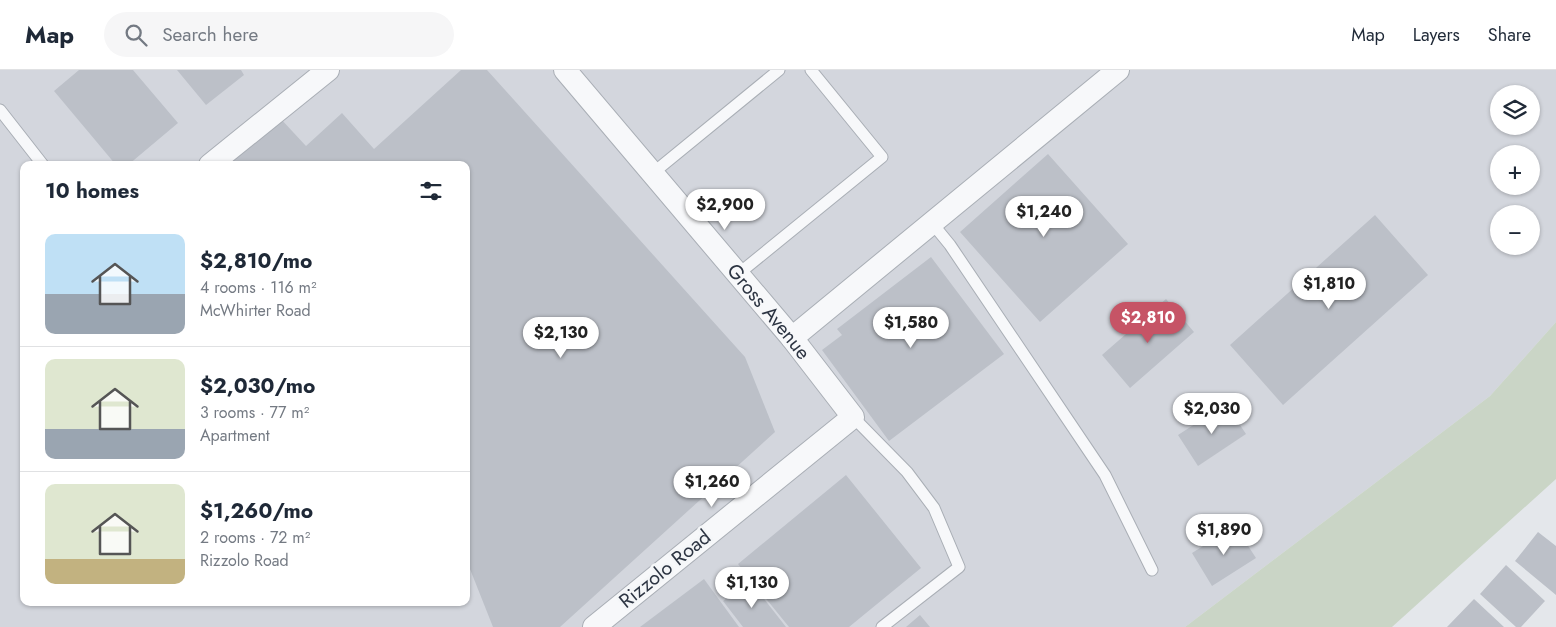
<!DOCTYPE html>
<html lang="en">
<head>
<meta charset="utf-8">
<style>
	body { margin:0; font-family:Jost,sans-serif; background:#f6f6f7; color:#1f2937; height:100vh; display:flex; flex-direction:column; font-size:19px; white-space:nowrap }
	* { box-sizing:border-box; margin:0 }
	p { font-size:16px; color:#747a83 }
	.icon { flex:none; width:28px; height:28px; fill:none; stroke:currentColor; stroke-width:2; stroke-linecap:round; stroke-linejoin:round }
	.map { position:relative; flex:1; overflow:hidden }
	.details { position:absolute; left:20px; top:91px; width:450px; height:445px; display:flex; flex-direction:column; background:#fff; border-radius:10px; box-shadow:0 1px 4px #0004 }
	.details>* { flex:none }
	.controls { position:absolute; left:1490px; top:15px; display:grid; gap:10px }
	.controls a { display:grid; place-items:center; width:50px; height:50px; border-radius:50%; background:#fff; box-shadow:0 1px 4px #0004; font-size:25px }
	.price { position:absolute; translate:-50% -42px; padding:0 11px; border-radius:18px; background:#fff; color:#222; font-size:16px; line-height:32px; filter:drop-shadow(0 1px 2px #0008) }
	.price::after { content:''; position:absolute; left:50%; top:30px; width:15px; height:11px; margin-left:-8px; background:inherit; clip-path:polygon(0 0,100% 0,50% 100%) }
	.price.on { background:#c65466; color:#fff }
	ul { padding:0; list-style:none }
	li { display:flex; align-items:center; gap:15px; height:125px; padding:0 25px }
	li+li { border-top:1px solid #e0e1e3 }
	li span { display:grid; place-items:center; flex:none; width:140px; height:100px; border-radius:10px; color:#555 }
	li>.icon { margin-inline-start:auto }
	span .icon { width:60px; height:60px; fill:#fffc; stroke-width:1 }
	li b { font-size:21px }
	h2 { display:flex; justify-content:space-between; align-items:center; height:60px; padding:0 25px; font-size:21px }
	header { display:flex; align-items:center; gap:30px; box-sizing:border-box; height:70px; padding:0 25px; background:#fff; border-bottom:1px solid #e0e1e3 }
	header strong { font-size:24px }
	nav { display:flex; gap:28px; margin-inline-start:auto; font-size:18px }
	.search { width:350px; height:45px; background:#f6f6f7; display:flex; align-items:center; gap:12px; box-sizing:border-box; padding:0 18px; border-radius:28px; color:#747a83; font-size:19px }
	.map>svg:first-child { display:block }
	.built { fill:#d3d6dd; fill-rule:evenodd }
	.green { fill:#cad5c6 }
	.building { fill:#bcc0c8 }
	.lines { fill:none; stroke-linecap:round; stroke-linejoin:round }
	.service-casing { stroke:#a9aeb5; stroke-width:13 }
	.minor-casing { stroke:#a9aeb5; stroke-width:24 }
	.service { stroke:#f7f8fa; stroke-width:11 }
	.minor { stroke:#f7f8fa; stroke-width:22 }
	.labels { text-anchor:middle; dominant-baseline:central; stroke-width:5; stroke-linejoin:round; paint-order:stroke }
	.street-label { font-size:20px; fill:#2d3543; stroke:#f4f6f8 }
</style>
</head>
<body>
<header>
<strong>Map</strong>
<div class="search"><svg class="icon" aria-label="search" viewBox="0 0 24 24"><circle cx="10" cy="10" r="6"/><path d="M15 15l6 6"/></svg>Search here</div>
<nav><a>Map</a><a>Layers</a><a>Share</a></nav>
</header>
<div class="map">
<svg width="1556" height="557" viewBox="0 0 1556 557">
	<rect width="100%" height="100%" fill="#e4e7eb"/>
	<path class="built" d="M0,0H1556V252L1490,326L1185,557H0ZM1499,24H1531V56H1499ZM1499,84H1531V116H1499ZM24,95H466V532H24ZM1499,144H1531V176H1499Z"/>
	<path class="green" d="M1556,252V409L1392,557H1185L1490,326Z"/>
	<path class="building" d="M79,0H133L178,53L128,95H116L54,21Z
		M177,0H241L244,5L206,35Z
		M461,0H487L745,287L775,362L560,557H493L466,489V95H229L280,48L306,76L342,43L374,79Z
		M1048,84L1128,174L1040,252L960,162Z
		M1375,145L1428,205L1283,335L1230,275Z
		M931,187L1004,284L889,371L822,280L842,265L837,259Z
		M1166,229L1194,262L1130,318L1102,285Z
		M1226,334L1246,364L1198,396L1178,365Z
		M846,405L921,498L849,557H789L738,494Z
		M1235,456L1256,488L1212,516L1192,483Z
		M1538,462L1556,476V525L1515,491Z
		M1506,495L1545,531L1521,557H1516L1480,524Z
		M704,509L739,557H640Z
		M750,511L786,557H743L723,531Z
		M1474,529L1504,557H1447Z
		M920,545L930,557H906Z"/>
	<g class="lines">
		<defs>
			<path id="service" d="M0,40L43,95
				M653,103L779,0
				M932,153L950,175L1105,405L1152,500
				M737,205L882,87L811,0
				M853,347L907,402L934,438L959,497L882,557"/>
			<g id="minor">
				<path id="s1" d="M565,0L792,268L853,347L594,557"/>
				<path d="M210,95L328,0"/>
				<path d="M792,268L1118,0"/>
			</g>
		</defs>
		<use href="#service" class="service-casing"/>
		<use href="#minor" class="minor-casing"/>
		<use href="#service" class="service"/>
		<use href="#minor" class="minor"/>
	</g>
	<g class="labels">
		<g class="street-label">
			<text stroke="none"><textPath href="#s1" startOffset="316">Gross Avenue</textPath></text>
			<text transform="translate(665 499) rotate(-39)">Rizzolo Road</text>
		</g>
	</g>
</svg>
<div class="controls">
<a><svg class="icon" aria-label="layers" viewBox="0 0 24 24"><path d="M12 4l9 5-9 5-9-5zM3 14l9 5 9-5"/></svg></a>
<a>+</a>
<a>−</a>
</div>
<b class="price" style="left:725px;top:161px">$2,900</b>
<b class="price" style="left:1044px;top:168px">$1,240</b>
<b class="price" style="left:1329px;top:240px">$1,810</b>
<b class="price on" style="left:1148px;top:274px">$2,810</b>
<b class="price" style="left:911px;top:279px">$1,580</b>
<b class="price" style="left:561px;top:289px">$2,130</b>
<b class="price" style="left:1212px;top:365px">$2,030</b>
<b class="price" style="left:712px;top:438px">$1,260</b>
<b class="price" style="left:1224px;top:486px">$1,890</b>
<b class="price" style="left:752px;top:539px">$1,130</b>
<section class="details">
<h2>10 homes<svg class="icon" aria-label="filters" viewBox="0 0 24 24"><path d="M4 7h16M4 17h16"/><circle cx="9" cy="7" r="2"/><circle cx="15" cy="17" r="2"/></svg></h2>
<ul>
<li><span style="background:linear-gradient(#bfe0f5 60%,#9aa5b1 0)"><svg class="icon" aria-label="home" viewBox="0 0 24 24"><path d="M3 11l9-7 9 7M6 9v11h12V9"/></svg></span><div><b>$2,810/mo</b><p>4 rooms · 116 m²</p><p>McWhirter Road</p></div></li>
<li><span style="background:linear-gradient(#dfe7d0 70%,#9aa5b1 0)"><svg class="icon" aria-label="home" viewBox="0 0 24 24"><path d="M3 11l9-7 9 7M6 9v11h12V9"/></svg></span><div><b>$2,030/mo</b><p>3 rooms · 77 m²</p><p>Apartment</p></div></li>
<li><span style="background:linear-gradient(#dfe7d0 75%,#c2b280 0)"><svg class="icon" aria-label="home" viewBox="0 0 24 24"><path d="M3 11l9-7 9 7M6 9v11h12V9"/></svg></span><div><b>$1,260/mo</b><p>2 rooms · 72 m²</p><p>Rizzolo Road</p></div></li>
</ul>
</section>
</div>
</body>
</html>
